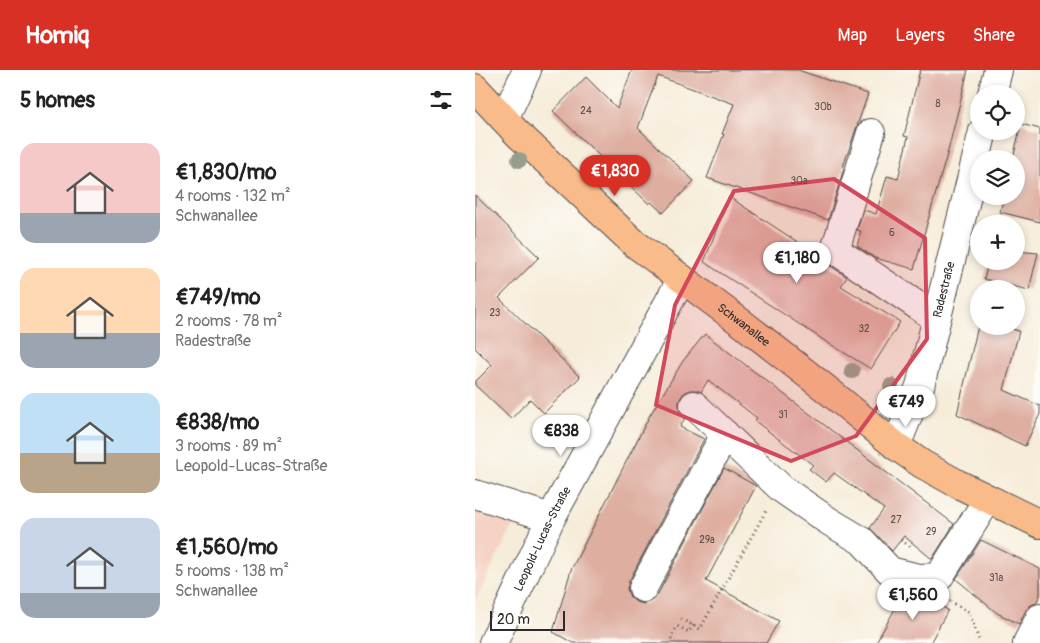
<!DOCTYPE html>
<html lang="en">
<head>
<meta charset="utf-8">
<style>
	body { margin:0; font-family:Pangolin,sans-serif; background:#f2f2f2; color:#222; height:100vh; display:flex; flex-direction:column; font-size:19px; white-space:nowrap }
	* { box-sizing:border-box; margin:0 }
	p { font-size:16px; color:#767676 }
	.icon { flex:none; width:28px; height:28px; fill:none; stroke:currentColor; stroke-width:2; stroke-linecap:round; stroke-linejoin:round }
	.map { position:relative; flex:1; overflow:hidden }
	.side { display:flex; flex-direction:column; background:#fff; width:475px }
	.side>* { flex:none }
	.buttons { position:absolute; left:495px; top:15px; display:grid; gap:10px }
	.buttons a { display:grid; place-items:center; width:55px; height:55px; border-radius:50%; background:#fff; box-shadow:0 2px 8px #0003; font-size:25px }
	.scale { position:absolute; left:15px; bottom:12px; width:75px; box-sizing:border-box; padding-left:5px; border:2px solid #2b2b2b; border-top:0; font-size:14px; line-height:18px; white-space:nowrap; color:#2b2b2b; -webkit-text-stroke:4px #fdfcf7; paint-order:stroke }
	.price { position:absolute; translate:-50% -42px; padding:0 11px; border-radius:18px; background:#fff; color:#222; font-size:16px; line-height:32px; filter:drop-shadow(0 1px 2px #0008) }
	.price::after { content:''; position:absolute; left:50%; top:30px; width:15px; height:11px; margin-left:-8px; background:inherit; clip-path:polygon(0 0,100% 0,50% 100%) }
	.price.on { background:#d93025; color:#fff }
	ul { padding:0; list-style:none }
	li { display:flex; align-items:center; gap:15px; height:125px; padding:0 20px }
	li span { display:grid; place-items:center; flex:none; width:140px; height:100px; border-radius:15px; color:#555 }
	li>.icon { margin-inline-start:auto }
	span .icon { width:60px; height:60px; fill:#fffc; stroke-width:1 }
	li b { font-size:21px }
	h2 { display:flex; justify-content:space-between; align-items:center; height:60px; padding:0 20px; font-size:21px }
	header { display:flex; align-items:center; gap:30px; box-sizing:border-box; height:70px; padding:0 25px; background:#d93025; color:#fff }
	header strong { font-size:24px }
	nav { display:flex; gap:28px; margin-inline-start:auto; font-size:18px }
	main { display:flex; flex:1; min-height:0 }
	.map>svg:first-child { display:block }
	.built { fill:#f5d2c3 }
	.building { fill:#deaea0 }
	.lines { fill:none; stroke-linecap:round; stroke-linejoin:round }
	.minor-casing { stroke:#494845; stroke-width:30 }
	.major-casing { stroke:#494845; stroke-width:30 }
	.path { stroke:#494845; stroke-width:3; stroke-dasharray:1 4; stroke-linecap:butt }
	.minor { stroke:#fff; stroke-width:28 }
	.major { stroke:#fabb8b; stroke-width:28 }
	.tree { fill:#969e8a }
	.marked { fill:#d1495b; fill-opacity:0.2; stroke:#d1495b; stroke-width:4; stroke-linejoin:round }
	.labels { text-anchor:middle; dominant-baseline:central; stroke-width:4; stroke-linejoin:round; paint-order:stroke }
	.number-label { font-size:10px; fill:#584c48 }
	.street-label { font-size:12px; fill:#2b2b2b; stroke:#fdfcf7 }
</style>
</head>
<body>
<header>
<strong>Homiq</strong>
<nav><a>Map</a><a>Layers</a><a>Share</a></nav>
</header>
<main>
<section class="side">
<h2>5 homes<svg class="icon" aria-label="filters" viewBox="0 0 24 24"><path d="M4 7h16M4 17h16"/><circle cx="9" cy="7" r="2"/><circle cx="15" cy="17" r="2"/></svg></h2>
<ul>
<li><span style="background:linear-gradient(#f6c9c9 70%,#9aa5b1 0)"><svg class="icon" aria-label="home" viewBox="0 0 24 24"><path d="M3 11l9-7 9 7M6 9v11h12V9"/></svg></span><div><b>€1,830/mo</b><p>4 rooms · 132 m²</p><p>Schwanallee</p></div></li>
<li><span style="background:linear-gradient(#ffd9b3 65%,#9aa5b1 0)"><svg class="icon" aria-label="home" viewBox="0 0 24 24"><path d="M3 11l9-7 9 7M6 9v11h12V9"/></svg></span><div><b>€749/mo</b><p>2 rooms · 78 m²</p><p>Radestraße</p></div></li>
<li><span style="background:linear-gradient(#bfe0f5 60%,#b9a48a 0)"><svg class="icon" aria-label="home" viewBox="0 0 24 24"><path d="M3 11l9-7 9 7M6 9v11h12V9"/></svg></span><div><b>€838/mo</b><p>3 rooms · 89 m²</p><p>Leopold-Lucas-Straße</p></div></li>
<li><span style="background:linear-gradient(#c9d6e8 75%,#9aa5b1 0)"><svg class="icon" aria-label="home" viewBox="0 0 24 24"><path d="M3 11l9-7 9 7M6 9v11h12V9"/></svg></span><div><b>€1,560/mo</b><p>5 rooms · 138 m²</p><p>Schwanallee</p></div></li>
</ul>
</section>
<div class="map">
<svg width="565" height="573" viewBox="0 0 565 573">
	<rect width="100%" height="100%" fill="#fdfcf7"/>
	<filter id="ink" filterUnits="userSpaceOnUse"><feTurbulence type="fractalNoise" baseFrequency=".02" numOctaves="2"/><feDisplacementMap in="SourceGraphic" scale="10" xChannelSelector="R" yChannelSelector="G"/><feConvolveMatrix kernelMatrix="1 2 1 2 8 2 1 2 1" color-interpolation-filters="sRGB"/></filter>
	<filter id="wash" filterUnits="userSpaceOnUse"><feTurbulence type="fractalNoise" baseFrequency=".0096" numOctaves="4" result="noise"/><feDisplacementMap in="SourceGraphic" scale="20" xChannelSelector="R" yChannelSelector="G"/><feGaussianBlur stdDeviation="1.12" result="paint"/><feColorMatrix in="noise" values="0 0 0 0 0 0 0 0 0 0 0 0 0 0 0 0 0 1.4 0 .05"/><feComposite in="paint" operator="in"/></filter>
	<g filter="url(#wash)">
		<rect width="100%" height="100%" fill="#f6ecd9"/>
		<path class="built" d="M0,438L40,451L0,531Z"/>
		<g id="blocks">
			<path class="building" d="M157,0H323L393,24L368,97L369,98L353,150L232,108L249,64H247L259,34L183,6L163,58L219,111L188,143L176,132L174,134L78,41L111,7L142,38Z
				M445,0H493L473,81L439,199L400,188L382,176L386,161L382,160L389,140L401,144L412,106L423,109L433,67L429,66Z
				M546,54L565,59V152L525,142L529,126H541V89H538Z
				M0,125L64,187L24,228L105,307L69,343L55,329L36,349L0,315V312L17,295L0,278Z
				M254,127L347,188L351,193L372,207L366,216L425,252L396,299L350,271L229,192Z
				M541,181L563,183L554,220L509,209L514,191H541Z
				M503,256H526L544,261L529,320L565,336V344L550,376L482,344Z
				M230,264L479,454L457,489L429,466L417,481L395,458L409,439L359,403L351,412L334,399L338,395L280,351L282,348L233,310L226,322L222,320H214L208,324L204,331V340L210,348L205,357L229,369L154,511L152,519L155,527L161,532L169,534L176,531L182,526L249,398L281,416L231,511L304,551L291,573H98L78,562L96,500L175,345L208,291Z
				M506,470L565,499V525L561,533L556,535L551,540L544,554L522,543L481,509Z
				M430,521L443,523L473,540L455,573H401Z"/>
		</g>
	</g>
	<g filter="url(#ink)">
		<use href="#blocks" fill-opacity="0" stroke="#494845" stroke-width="1"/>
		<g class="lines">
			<defs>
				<g id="minor">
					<path d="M517,24L523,0"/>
					<path d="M29,49L52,0"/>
					<path d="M396,63L360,180L461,248"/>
					<path d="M219,335L307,419L352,450L387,471L415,501L444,508L464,507L513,429"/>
					<path id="s1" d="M421,376L445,316L508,61"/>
					<path d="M0,424L76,448"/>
					<path d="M168,518L250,364"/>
					<path id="s2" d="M18,573L76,448L206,210"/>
					<path d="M552,573L565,548"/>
				</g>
				<g id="major">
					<path id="s3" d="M0,18L42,63L159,173L268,254L355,322L421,376L447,394L483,414L565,454"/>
				</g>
			</defs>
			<use href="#minor" class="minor-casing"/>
			<use href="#major" class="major-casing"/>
			<path class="path" d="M426,470L436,477
				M475,531L494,542L505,573
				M206,549L225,559L292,439
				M196,569L202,556L214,562L218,555"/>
			<use href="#minor" class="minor"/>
			<use href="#major" class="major"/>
		</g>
		<g class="tree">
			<circle cx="44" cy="90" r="8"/>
			<circle cx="377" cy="301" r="8"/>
			<circle cx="416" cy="316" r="8"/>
		</g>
	</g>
	<path class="marked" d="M359,109L450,168L452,269L381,366L316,391L181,335L200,235L259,121Z"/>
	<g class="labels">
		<g class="number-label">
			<text x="463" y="34">8</text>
			<text x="348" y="37">30b</text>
			<text x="111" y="41">24</text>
			<text x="324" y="111">30a</text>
			<text x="417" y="163">6</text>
			<text x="20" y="243">23</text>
			<text x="389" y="259">32</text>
			<text x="308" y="345">31</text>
			<text x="421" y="450">27</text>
			<text x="456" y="462">29</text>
			<text x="232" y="470">29a</text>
			<text x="521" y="508">31a</text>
		</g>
		<g class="street-label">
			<text stroke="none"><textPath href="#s1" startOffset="164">Radestraße</textPath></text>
			<text stroke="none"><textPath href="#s3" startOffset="359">Schwanallee</textPath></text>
			<text stroke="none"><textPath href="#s2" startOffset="115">Leopold-Lucas-Straße</textPath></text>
		</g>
	</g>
</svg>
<div class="buttons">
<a><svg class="icon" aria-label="locate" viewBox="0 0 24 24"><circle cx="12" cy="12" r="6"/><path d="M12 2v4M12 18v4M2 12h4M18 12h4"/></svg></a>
<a><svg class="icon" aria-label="layers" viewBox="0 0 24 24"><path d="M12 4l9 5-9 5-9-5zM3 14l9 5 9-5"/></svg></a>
<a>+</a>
<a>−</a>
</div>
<div class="scale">20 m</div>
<b class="price on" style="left:140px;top:127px">€1,830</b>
<b class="price" style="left:322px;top:214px">€1,180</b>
<b class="price" style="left:431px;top:358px">€749</b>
<b class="price" style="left:86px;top:387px">€838</b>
<b class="price" style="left:438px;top:551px">€1,560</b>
</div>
</main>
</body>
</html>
